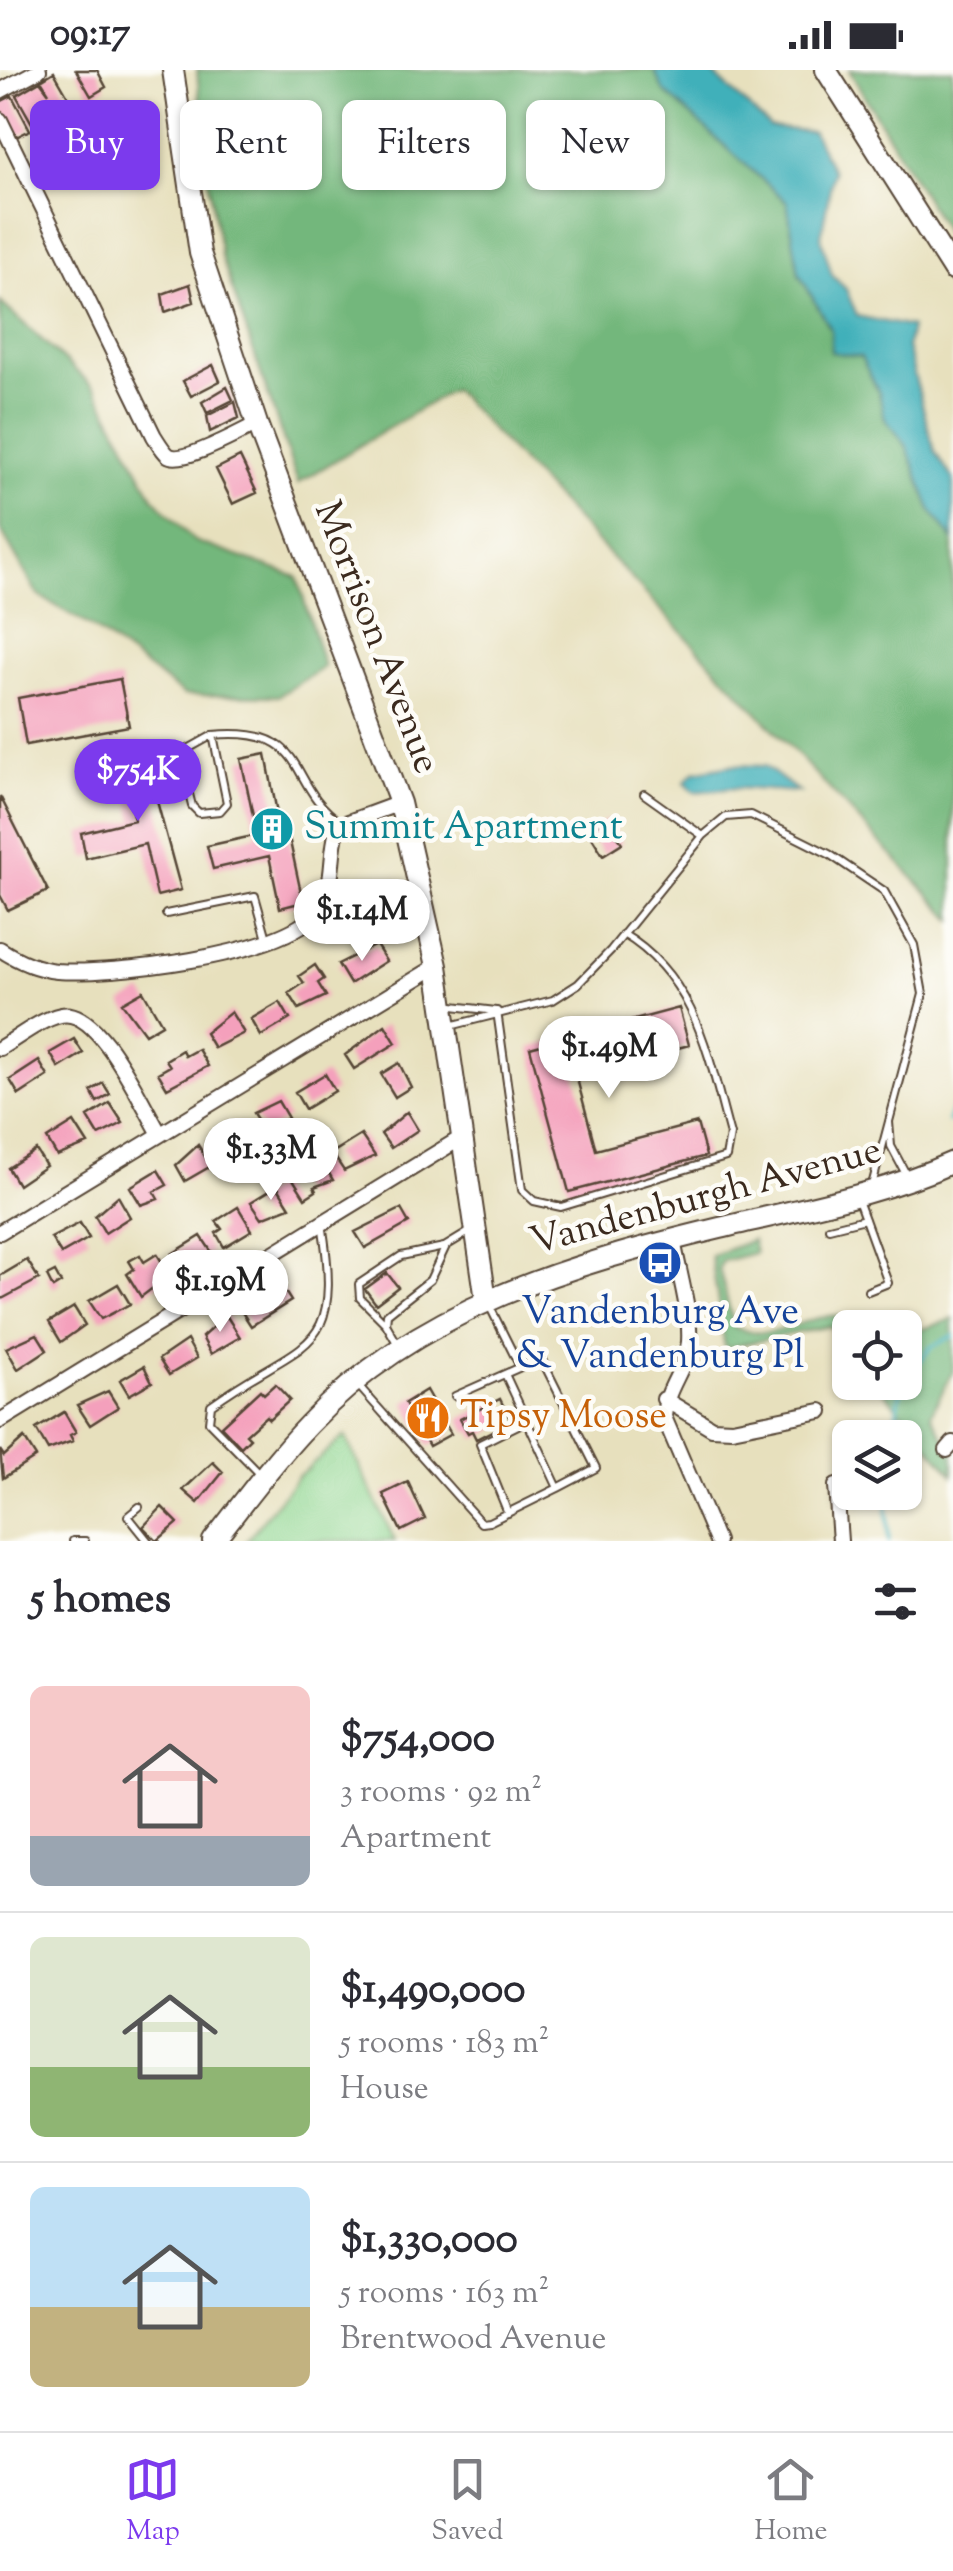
<!DOCTYPE html>
<html lang="en">
<head>
<meta charset="utf-8">
<style>
	body { margin:0; font-family:"Sorts Mill Goudy",serif; background:#f2f2f3; color:#2b2b33; height:100vh; display:flex; flex-direction:column; font-size:38px; white-space:nowrap }
	* { box-sizing:border-box; margin:0 }
	p { font-size:32px; color:#7c7c81 }
	.icon { flex:none; width:55px; height:55px; fill:none; stroke:currentColor; stroke-width:2; stroke-linecap:round; stroke-linejoin:round }
	.map { position:relative; height:1471px; overflow:hidden }
	.drawer { display:flex; flex-direction:column; background:#fff; flex:1 }
	.drawer>* { flex:none }
	.top-card { position:absolute; left:30px; top:30px; width:895px; height:90px; display:flex; gap:20px }
	.buttons { position:absolute; left:832px; top:1240px; display:grid; gap:20px }
	.buttons a { display:grid; place-items:center; width:90px; height:90px; border-radius:15px; background:#fff; box-shadow:0 2px 8px #0004; font-size:50px }
	.price { position:absolute; translate:-50% -85px; padding:0 22px; border-radius:35px; background:#fff; color:#222; font-size:32px; line-height:65px; filter:drop-shadow(0 2px 5px #0008) }
	.price::after { content:''; position:absolute; left:50%; top:60px; width:30px; height:22px; margin-left:-15px; background:inherit; clip-path:polygon(0 0,100% 0,50% 100%) }
	.price.selected { background:#7c3aed; color:#fff }
	ul { padding:0; list-style:none }
	li { display:flex; align-items:center; gap:30px; height:250px; padding:0 30px }
	li+li { border-top:2px solid #e1e1e2 }
	li span { display:grid; place-items:center; flex:none; width:280px; height:200px; border-radius:15px; color:#555 }
	li>.icon { margin-inline-start:auto }
	span .icon { width:120px; height:120px; fill:#fffc; stroke-width:1 }
	li b { font-size:42px }
	h2 { display:flex; justify-content:space-between; align-items:center; height:120px; padding:0 30px; font-size:42px }
	.chip { padding:0 35px; border-radius:15px; background:#fff; box-shadow:0 2px 8px #0004; font-size:35px; line-height:90px }
	.chip.selected { background:#7c3aed; color:#fff }
	.status { display:flex; justify-content:space-between; align-items:center; height:70px; padding:0 50px; background:#fff; direction:ltr }
	.status svg { height:28px; fill:currentColor }
	.menu { display:flex; justify-content:space-around; align-items:center; height:140px; border-top:2px solid #e1e1e2; background:#fff; font-size:28px; color:#7c7c81 }
	.menu a { display:grid; justify-items:center; gap:5px }
	.menu .selected { color:#7c3aed }
	.map>svg:first-child { display:block }
	.green { fill:#8fd691; stroke:#658058; stroke-width:2.5 }
	.forest { fill:#73b77b; stroke:#57704c; stroke-width:2.5 }
	.water { fill:#40b0ba; stroke:#3e6d6c; stroke-width:2.5 }
	.lines { fill:none; stroke-linecap:round; stroke-linejoin:round }
	.stream { stroke:#40b0ba; stroke-width:4 }
	.building { fill:#f4a0bc }
	.lane-casing { stroke:#554536; stroke-width:10 }
	.street-casing { stroke:#554536; stroke-width:18 }
	.secondary-casing { stroke:#554536; stroke-width:24 }
	.primary-casing { stroke:#554536; stroke-width:24 }
	.lane { stroke:#fff; stroke-width:6 }
	.street { stroke:#fff; stroke-width:14 }
	.secondary { stroke:#fff; stroke-width:20 }
	.primary { stroke:#fff; stroke-width:20 }
	.labels { text-anchor:middle; dominant-baseline:central; stroke-width:9; stroke-linejoin:round; paint-order:stroke }
	.street-label { font-size:38px; fill:#3b2a1e; stroke:#fdfcf7 }
	.culture-label { font-size:38px; fill:#0d838f; stroke:#fdfcf7; text-anchor:start }
	.transit-label { font-size:38px; fill:#164399; stroke:#fdfcf7 }
	.food-label { font-size:38px; fill:#c56008; stroke:#fdfcf7; text-anchor:start }
</style>
</head>
<body>
<div class="status"><b>09:17</b><svg viewBox="0 0 49 12"><path d="M0 12V9h3v3zM5 12V6h3v6zM10 12V3h3v9zM15 12V0h3v12zM26 1h20v11H26zM47 4h2v5h-2z"/></svg></div>
<div class="map">
<svg width="953" height="1471" viewBox="0 0 953 1471">
	<rect width="100%" height="100%" fill="#fdfcf7"/>
	<filter id="ink" filterUnits="userSpaceOnUse"><feTurbulence type="fractalNoise" baseFrequency=".01" numOctaves="2"/><feDisplacementMap in="SourceGraphic" scale="20" xChannelSelector="R" yChannelSelector="G"/><feConvolveMatrix kernelMatrix="1 2 1 2 8 2 1 2 1" color-interpolation-filters="sRGB"/></filter>
	<filter id="wash" filterUnits="userSpaceOnUse"><feTurbulence type="fractalNoise" baseFrequency=".0048" numOctaves="4" result="noise"/><feDisplacementMap in="SourceGraphic" scale="40" xChannelSelector="R" yChannelSelector="G"/><feGaussianBlur stdDeviation="2.25" result="paint"/><feColorMatrix in="noise" values="0 0 0 0 0 0 0 0 0 0 0 0 0 0 0 0 0 1.4 0 .05"/><feComposite in="paint" operator="in"/></filter>
	<g filter="url(#wash)">
		<rect width="100%" height="100%" fill="#e7e0bd"/>
		<path class="green" d="M345,1366L395,1471H246L298,1406Z"/>
		<path class="forest" d="M197,0H654L663,20L787,132L799,204L831,260V282L861,286L879,323L885,349L906,375L931,440L953,470V850L453,319L298,413L221,186L204,83Z
			M849,0H953V175Z
			M0,232L96,319L153,427L194,471L297,507L324,597L278,626L184,625L92,557L38,525L0,459Z
			M752,1170L755,1183L723,1191L719,1198L734,1257C774,1273 792,1251 829,1246C842,1244 863,1254 877,1257L850,1258V1280L830,1256L725,1278L711,1186Z
			M953,1249V1301L931,1344L944,1368L953,1371V1405L877,1313L905,1312V1265Z"/>
		<path class="water" d="M654,0H709L770,57L813,62L833,102L821,167L832,205L846,219L857,246L911,257L907,277L922,334L935,382L953,409V470L931,440L906,375L885,349L879,323L861,287L831,282V259L799,204L787,132L663,20Z
			M731,695L765,696L799,722L736,718L694,722L685,712L694,702Z"/>
		<g class="lines">
			<path class="stream" d="M948,1051L953,1039
				M905,1310L931,1277L953,1266
				M891,1368L903,1312
				M886,1422L889,1471"/>
		</g>
		<g id="blocks">
			<path class="building" d="M76,0H97L106,17L91,26Z
				M54,2L73,35L33,55L16,25L40,11L49,23L41,10Z
				M12,26L30,60L14,68L0,39V32Z
				M190,214L194,232L165,242L162,224Z
				M213,295L220,311L191,326L183,311Z
				M227,317L233,330L207,343L202,332Z
				M235,332L239,348L210,362L207,346Z
				M240,387L257,423L233,434L216,399Z
				M120,609L129,656L26,675L18,628Z
				M141,672L181,820L157,826L145,774L86,788L81,763L134,750L117,677Z
				M266,684L279,754L286,753L303,832L280,838L269,786L213,799L207,776L257,765L241,689Z
				M0,726L48,821L8,840L0,825Z
				M607,750L622,773L603,785L588,761Z
				M376,875L386,891L350,914L338,894Z
				M315,895L324,909L318,913L326,926L299,939L289,923L304,913L299,906Z
				M143,921L162,954L145,964L122,933Z
				M280,932L290,949L261,966L251,949Z
				M679,938L689,975L576,1005L596,1080L697,1053L706,1086L569,1122L530,978Z
				M231,942L244,963L214,978L205,963Z
				M385,955L396,973L354,999L345,985Z
				M74,969L83,983L59,998L50,983Z
				M198,979L208,996L167,1018L158,1003L170,996L166,990L182,980L185,986Z
				M39,991L48,1006L19,1025L10,1010Z
				M399,993L411,1017L395,1027L381,1004Z
				M325,1004L335,1021L305,1039L295,1022Z
				M103,1013L110,1024L97,1032L91,1021Z
				M278,1031L288,1048L265,1062L253,1043Z
				M110,1033L123,1053L99,1065L88,1047Z
				M407,1042L418,1060L391,1078L381,1064Z
				M74,1052L88,1074L57,1086L47,1069Z
				M236,1055L238,1059L244,1056L253,1070L223,1085L213,1069Z
				M361,1065L375,1086L344,1101L332,1083Z
				M198,1075L211,1096L185,1111L176,1095Z
				M36,1080L46,1096L18,1115L8,1098Z
				M320,1088L333,1110L314,1117L316,1121L305,1128L291,1106Z
				M158,1100L167,1115L154,1122L158,1129L141,1135L130,1117Z
				M277,1116L290,1137L262,1148L251,1132Z
				M118,1126L130,1147L105,1163L95,1146Z
				M238,1137L252,1160L224,1177L216,1163L222,1159L216,1151Z
				M401,1139L409,1153L365,1178L355,1162Z
				M80,1153L89,1168L61,1184L51,1168Z
				M201,1166L211,1181L182,1202L172,1184Z
				M157,1184L170,1205L141,1227L127,1204L134,1199L129,1191L140,1185L144,1192Z
				M27,1190L39,1209L0,1230V1206Z
				M55,1202L61,1213L53,1218L47,1206Z
				M387,1203L398,1217L376,1234L365,1219Z
				M118,1214L130,1234L101,1249L89,1231Z
				M267,1220L274,1225L284,1220L291,1231L251,1256L240,1239Z
				M74,1237L85,1255L61,1272L49,1252Z
				M226,1245L240,1267L211,1284L202,1267Z
				M37,1264L47,1280L18,1299L6,1278Z
				M187,1270L197,1288L169,1305L159,1289Z
				M144,1296L152,1312L129,1325L120,1310Z
				M275,1314L290,1330L269,1349L266,1346L246,1364L250,1368L241,1377L221,1356L260,1320L264,1324Z
				M426,1320L451,1364L429,1376L405,1333Z
				M108,1321L118,1337L90,1355L77,1335Z
				M500,1329L511,1351L476,1369L472,1361L468,1363L460,1349Z
				M64,1342L76,1362L70,1365L73,1371L48,1380L36,1359Z
				M24,1368L36,1387L3,1408L0,1380L4,1386Z
				M213,1392L223,1402L198,1433L183,1420Z
				M408,1412L425,1449L401,1461L383,1424Z
				M162,1437L178,1453L157,1471L143,1457Z"/>
		</g>
	</g>
	<g filter="url(#ink)">
		<use href="#blocks" fill-opacity="0" stroke="#554536" stroke-width="2.5"/>
		<g class="lines">
			<defs>
				<path id="lane" d="M213,665L179,684L192,736L199,743L220,741L227,733L213,665C314,656 283,714 342,753
					M644,724L703,766
					M166,844L255,826L268,872
					M444,935L496,941
					M497,941L522,1120L534,1131L561,1137L726,1087L730,1065C709,989 697,908 623,864
					M450,956L553,930L578,914L611,880L703,766L726,747L751,745L829,784L884,821L914,875L923,924L871,1119
					M889,1052L891,1076L907,1106
					M858,1130L888,1213L868,1221
					M829,1158L865,1149
					M489,1235L520,1297
					M386,1254L360,1228L359,1214L401,1186L444,1177
					M397,1273L386,1254L387,1244L430,1210L446,1176L474,1159
					M356,1313L481,1453L489,1452L558,1418L505,1304
					M455,1326L541,1288L596,1398L558,1418
					M259,1403L209,1352L211,1335C304,1267 344,1290 322,1153
					M139,1437L128,1446L148,1471
					M508,1443L480,1374L526,1351
					M73,1471H85"/>
				<path id="street" d="M0,21L39,0
					M0,50L154,366C158,372 163,381 168,385C182,395 240,362 257,354
					M0,879C18,891 36,899 57,901C113,905 273,886 312,847C338,820 328,792 337,761L343,754L400,733
					M0,978C19,967 39,950 61,945C99,936 142,1035 160,1064
					M0,1162L437,896
					M673,1169C678,1201 691,1240 689,1272C686,1300 665,1318 664,1347L717,1471
					M664,1329L712,1358L732,1359L821,1341
					M0,1351L461,1068
					M947,1380L953,1373
					M836,1416L840,1471"/>
				<path id="secondary" d="M173,0L200,183L257,354L400,733L437,896L486,1230"/>
				<path id="primary" d="M826,0L953,200
					M213,1471C244,1432 274,1390 309,1354C418,1238 571,1194 720,1158C798,1139 880,1125 953,1092"/>
			</defs>
			<use href="#lane" class="lane-casing"/>
			<use href="#street" class="street-casing"/>
			<use href="#secondary" class="secondary-casing"/>
			<use href="#primary" class="primary-casing"/>
			<use href="#lane" class="lane"/>
			<use href="#street" class="street"/>
			<use href="#secondary" class="secondary"/>
			<use href="#primary" class="primary"/>
		</g>
	</g>
	<defs>
		<symbol id="building-disc" viewBox="-11 -11 22 22"><circle r="9.5" fill="#0f9aa8" stroke="#fdfcf7"/><path d="M-4-6H4V6H1V3H-1V6H-4ZM-2.5-4.3h1.7v1.8h-1.7ZM.8-4.3h1.7v1.8H.8ZM-2.5-1h1.7V.8h-1.7ZM.8-1h1.7V.8H.8Z" fill="#fff"/></symbol>
		<symbol id="bus-disc" viewBox="-11 -11 22 22"><circle r="9.5" fill="#1a4fb4" stroke="#fdfcf7"/><path d="M-5-6H5V4H4V6H2V4H-2V6H-4V4H-5ZM-3.5-4V0h7V-4ZM-3.5 1.2v1.5H-2V1.2ZM2 1.2v1.5H3.5V1.2Z" fill="#fff"/></symbol>
		<symbol id="restaurant-disc" viewBox="-11 -11 22 22"><circle r="9.5" fill="#e8710a" stroke="#fdfcf7"/><path d="M-5-6h1v4h1v-4h1v4h1v-4h1v5L-1.5 .5V6h-2V.5L-5-1ZM5-6V6H3V1.5H1.5Q1.5-4 5-6Z" fill="#fff"/></symbol>
	</defs>
	<g fill-rule="evenodd">
		<use href="#building-disc" x="247" y="734" width="50" height="50"/>
		<use href="#bus-disc" x="635" y="1168" width="50" height="50"/>
		<use href="#restaurant-disc" x="403" y="1323" width="50" height="50"/>
	</g>
	<g class="labels">
		<g class="street-label">
			<text transform="translate(375 568) rotate(69)">Morrison Avenue</text>
			<text transform="translate(706 1128) rotate(-15)">Vandenburgh Avenue</text>
		</g>
		<g class="culture-label">
			<text x="304" y="759">Summit Apartment</text>
		</g>
		<g class="transit-label">
			<text x="660" y="1244">Vandenburg Ave<tspan x="660" dy="44">&amp; Vandenburg Pl</tspan></text>
		</g>
		<g class="food-label">
			<text x="460" y="1348">Tipsy Moose</text>
		</g>
	</g>
</svg>
<div class="buttons">
<a><svg class="icon" aria-label="locate" viewBox="0 0 24 24"><circle cx="12" cy="12" r="6"/><path d="M12 2v4M12 18v4M2 12h4M18 12h4"/></svg></a>
<a><svg class="icon" aria-label="layers" viewBox="0 0 24 24"><path d="M12 4l9 5-9 5-9-5zM3 14l9 5 9-5"/></svg></a>
</div>
<b class="price selected" style="left:138px;top:754px">$754K</b>
<b class="price" style="left:362px;top:894px">$1.14M</b>
<b class="price" style="left:609px;top:1031px">$1.49M</b>
<b class="price" style="left:271px;top:1133px">$1.33M</b>
<b class="price" style="left:220px;top:1265px">$1.19M</b>
<div class="top-card">
<a class="chip selected">Buy</a>
<a class="chip">Rent</a>
<a class="chip">Filters</a>
<a class="chip">New</a>
</div>
</div>
<section class="drawer">
<h2>5 homes<svg class="icon" aria-label="filters" viewBox="0 0 24 24"><path d="M4 7h16M4 17h16"/><circle cx="9" cy="7" r="2"/><circle cx="15" cy="17" r="2"/></svg></h2>
<ul>
<li><span style="background:linear-gradient(#f6c9c9 75%,#9aa5b1 0)"><svg class="icon" aria-label="home" viewBox="0 0 24 24"><path d="M3 11l9-7 9 7M6 9v11h12V9"/></svg></span><div><b>$754,000</b><p>3 rooms · 92 m²</p><p>Apartment</p></div></li>
<li><span style="background:linear-gradient(#dfe7d0 65%,#8fb573 0)"><svg class="icon" aria-label="home" viewBox="0 0 24 24"><path d="M3 11l9-7 9 7M6 9v11h12V9"/></svg></span><div><b>$1,490,000</b><p>5 rooms · 183 m²</p><p>House</p></div></li>
<li><span style="background:linear-gradient(#bfe0f5 60%,#c2b280 0)"><svg class="icon" aria-label="home" viewBox="0 0 24 24"><path d="M3 11l9-7 9 7M6 9v11h12V9"/></svg></span><div><b>$1,330,000</b><p>5 rooms · 163 m²</p><p>Brentwood Avenue</p></div></li>
</ul>
</section>
<nav class="menu">
<a class="selected"><svg class="icon" aria-label="map" viewBox="0 0 24 24"><path d="M3 6l6-2 6 2 6-2v14l-6 2-6-2-6 2zM9 4v14M15 6v14"/></svg>Map</a>
<a><svg class="icon" aria-label="saved" viewBox="0 0 24 24"><path d="M7 4h10v16l-5-4-5 4z"/></svg>Saved</a>
<a><svg class="icon" aria-label="home" viewBox="0 0 24 24"><path d="M3 11l9-7 9 7M6 9v11h12V9"/></svg>Home</a>
</nav>
</body>
</html>
